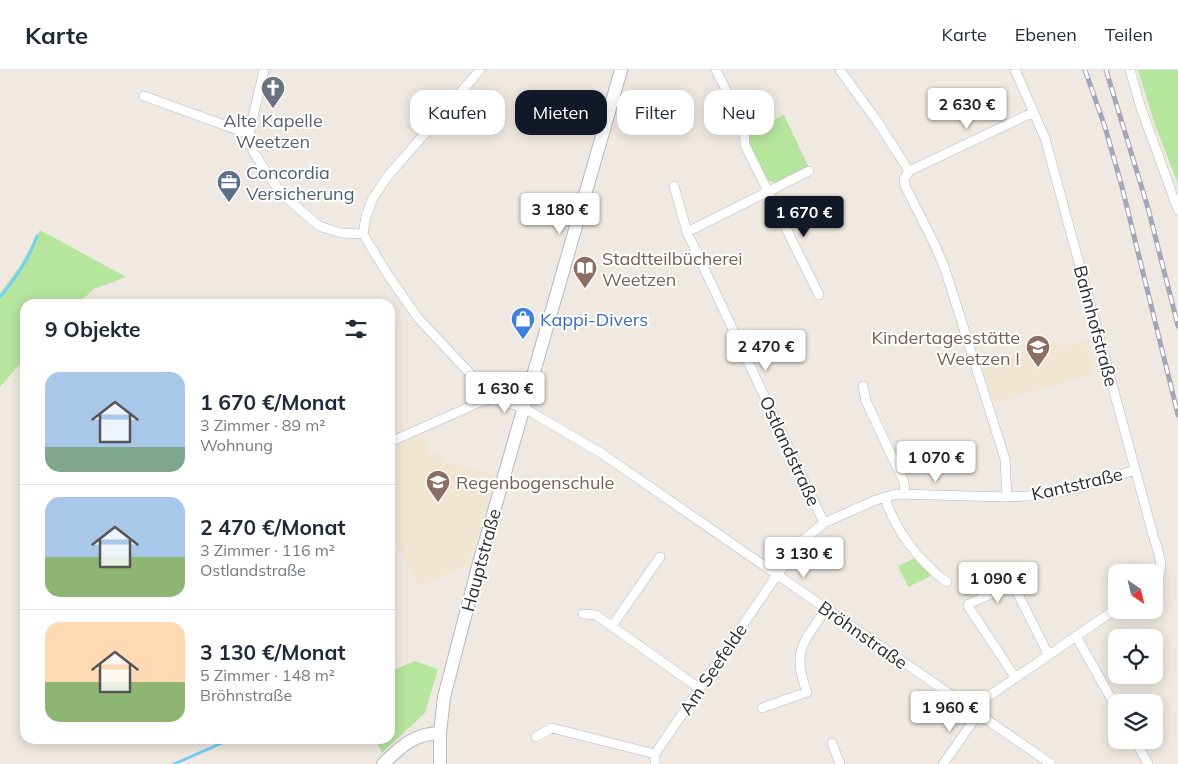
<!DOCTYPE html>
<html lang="de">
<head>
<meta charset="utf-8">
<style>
	body { margin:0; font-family:Mulish,sans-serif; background:#f2f2f3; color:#1f2937; height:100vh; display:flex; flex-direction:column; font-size:19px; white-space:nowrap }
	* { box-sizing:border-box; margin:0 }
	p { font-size:16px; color:#747a83 }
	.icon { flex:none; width:28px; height:28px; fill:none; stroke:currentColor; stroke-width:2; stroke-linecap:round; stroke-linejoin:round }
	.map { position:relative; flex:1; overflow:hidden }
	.panel { position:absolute; left:20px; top:229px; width:375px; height:445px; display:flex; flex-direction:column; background:#fff; border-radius:15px; box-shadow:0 2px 12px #0003 }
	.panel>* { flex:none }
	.banner { position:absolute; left:410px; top:20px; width:475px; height:45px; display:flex; gap:10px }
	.needle { width:32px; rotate:145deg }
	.fabs { position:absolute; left:1108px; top:494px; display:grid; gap:10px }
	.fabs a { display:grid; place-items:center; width:55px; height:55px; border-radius:10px; background:#fff; box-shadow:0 2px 12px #0003; font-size:25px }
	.price { position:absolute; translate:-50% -42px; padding:0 11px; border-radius:5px; background:#fff; color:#222; font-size:16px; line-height:32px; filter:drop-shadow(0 1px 2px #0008) }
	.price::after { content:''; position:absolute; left:50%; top:30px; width:15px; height:11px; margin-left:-8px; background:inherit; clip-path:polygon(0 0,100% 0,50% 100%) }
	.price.selected { background:#111827; color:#fff }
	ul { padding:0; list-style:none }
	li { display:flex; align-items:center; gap:15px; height:125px; padding:0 25px }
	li+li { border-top:1px solid #e0e1e3 }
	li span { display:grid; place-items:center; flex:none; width:140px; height:100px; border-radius:15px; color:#555 }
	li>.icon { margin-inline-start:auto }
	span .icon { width:60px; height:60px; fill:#fffc; stroke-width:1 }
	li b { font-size:21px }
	h2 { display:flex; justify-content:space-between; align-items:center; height:60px; padding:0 25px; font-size:21px }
	.chip { padding:0 18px; border-radius:15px; background:#fff; box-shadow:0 2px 12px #0003; font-size:18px; line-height:45px }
	.chip.selected { background:#111827; color:#fff }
	header { display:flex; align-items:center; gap:30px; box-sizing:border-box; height:70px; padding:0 25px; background:#fff; border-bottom:1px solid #e0e1e3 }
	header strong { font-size:24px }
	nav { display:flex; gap:28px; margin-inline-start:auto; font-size:18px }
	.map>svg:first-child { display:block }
	.education { fill:#f0e6d1 }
	.green { fill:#b6e59e }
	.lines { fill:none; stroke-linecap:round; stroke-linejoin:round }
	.stream { stroke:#75cff0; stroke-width:3 }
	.street-casing { stroke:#b4b7c1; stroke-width:10 }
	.secondary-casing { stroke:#b4b7c1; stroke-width:14 }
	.street { stroke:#fff; stroke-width:9 }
	.secondary { stroke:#fff; stroke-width:12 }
	.rail-casing { stroke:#a3a6b8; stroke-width:5 }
	.rail { stroke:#fff; stroke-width:3; stroke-dasharray:9; stroke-linecap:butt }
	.labels { text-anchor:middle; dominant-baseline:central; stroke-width:4; stroke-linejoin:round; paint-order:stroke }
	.worship-label { font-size:18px; fill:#5b616d; stroke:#fff }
	.service-label { font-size:18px; fill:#4e5e75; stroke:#fff; text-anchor:start }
	.education-label { font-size:18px; fill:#785e54; stroke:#fff; text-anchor:start }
	.shop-label { font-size:18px; fill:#366cbe; stroke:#fff; text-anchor:start }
	.street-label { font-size:18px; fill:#2e2e2e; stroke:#fff }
</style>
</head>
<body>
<header>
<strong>Karte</strong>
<nav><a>Karte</a><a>Ebenen</a><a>Teilen</a></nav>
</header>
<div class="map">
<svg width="1178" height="694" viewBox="0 0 1178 694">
	<rect width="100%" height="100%" fill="#efe9e1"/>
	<path class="education" d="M1059,270L1061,277L1085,270L1094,303L995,333L982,294Z
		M422,364L432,386L441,381L445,391L495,406L469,495L418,516L390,460V378Z"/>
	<path class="green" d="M1138,0H1178V114L1155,55Z
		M784,45L809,98L775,113L768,110L765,106L749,73V62Z
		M40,160L126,207L94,219L77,234H25V288L0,317V223L20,196Z
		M917,487L933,505L908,517L898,496Z
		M414,591L438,599L425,643L382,683L375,669H390V602Z"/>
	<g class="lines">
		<path class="stream" d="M0,227C16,208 29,189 37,166
			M174,694L231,669"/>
		<defs>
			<path id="street" d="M264,0L249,64L253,81L271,109L284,126L319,156L341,163L363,164
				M716,0L744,56L745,75L819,225
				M840,0L877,51L909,101L904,109L905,116L934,173L945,199L1005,389L1007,427
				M1015,0L1045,68L1153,465C1158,481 1167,500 1154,514
				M1130,0L1141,38L1178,140
				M144,26L249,64
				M909,101L1034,42
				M674,116L687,162L824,453
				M687,162L809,101
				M363,164L388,205L418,248L493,328L524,338L601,383L1051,694
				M363,164L366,146L373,128L387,107L480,0
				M863,316L866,331L904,412L905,424
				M390,372L478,333L493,328
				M885,427C894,459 920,493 947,512
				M1009,506L1048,584
				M1013,514L969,534L968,536L1015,607
				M583,544L596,545L699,618
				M612,556L660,487
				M1076,566L1116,637
				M762,638L807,622C791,581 804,572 826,539
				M536,667L552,658L655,684
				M1135,670L1148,694
				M832,673L840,694
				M655,694V684L777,505L802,471L824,453L873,431L896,424L1007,427L1028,426L1058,422L1085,416L1135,400
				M943,694L972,653L981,636L989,626L1116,539"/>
			<path id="secondary" d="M383,694C402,676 413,664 440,663
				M440,694V663L444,627L479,493L621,0"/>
		</defs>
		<use href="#street" class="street-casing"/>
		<use href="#secondary" class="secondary-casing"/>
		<use href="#street" class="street"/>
		<use href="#secondary" class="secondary"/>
		<defs>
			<path id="rail" d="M1085,0L1105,57L1122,117L1178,345
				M1106,0L1148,138L1178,256"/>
		</defs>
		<use href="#rail" class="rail-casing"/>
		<use href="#rail" class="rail"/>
	</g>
	<defs>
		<symbol id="church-pin" viewBox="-11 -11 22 30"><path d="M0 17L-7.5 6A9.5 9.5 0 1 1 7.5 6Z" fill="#6b7280" stroke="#fff"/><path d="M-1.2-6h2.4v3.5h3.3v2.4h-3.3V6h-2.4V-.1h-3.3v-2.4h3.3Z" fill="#fff"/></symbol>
		<symbol id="office-pin" viewBox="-11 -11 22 30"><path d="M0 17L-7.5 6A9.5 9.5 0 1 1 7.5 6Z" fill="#5c6f8a" stroke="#fff"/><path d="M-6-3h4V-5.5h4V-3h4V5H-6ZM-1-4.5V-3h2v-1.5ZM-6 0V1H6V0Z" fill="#fff"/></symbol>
		<symbol id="library-pin" viewBox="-11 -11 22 30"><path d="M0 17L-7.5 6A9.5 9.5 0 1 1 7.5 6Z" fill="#8d6e63" stroke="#fff"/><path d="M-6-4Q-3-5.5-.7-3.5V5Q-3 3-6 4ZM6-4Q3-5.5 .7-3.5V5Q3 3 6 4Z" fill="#fff"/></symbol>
		<symbol id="shop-pin" viewBox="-11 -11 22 30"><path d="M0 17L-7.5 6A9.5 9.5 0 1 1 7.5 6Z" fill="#3f7fe0" stroke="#fff"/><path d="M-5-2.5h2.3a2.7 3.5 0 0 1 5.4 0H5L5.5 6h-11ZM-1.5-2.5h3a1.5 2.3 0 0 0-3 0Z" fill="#fff"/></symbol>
		<symbol id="school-pin" viewBox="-11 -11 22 30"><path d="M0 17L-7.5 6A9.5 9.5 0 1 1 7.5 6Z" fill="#8d6e63" stroke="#fff"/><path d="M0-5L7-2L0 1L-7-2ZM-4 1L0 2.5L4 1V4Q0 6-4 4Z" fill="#fff"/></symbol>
	</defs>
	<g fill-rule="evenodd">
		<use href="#church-pin" x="259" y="4" width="28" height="38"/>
		<use href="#office-pin" x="215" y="98" width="28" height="38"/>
		<use href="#library-pin" x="571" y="184" width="28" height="38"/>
		<use href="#shop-pin" x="509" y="235" width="28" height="38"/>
		<use href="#school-pin" x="1024" y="263" width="28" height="38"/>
		<use href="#school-pin" x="424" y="398" width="28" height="38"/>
	</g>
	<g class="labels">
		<g class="worship-label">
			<text x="273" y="50">Alte Kapelle<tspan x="273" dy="21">Weetzen</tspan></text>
		</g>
		<g class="service-label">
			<text x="246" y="102">Concordia<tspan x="246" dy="21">Versicherung</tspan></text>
		</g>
		<g class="education-label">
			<text x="602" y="188">Stadtteilbücherei<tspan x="602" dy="21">Weetzen</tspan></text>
			<text x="1020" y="267" text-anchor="end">Kindertagesstätte<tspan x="1020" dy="21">Weetzen I</tspan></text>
			<text x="456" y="412">Regenbogenschule</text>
		</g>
		<g class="shop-label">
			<text x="540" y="249">Kappi-Divers</text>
		</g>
		<g class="street-label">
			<text transform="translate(1096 256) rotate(75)">Bahnhofstraße</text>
			<text transform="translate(790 381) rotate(65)">Ostlandstraße</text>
			<text transform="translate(1077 414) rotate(-13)">Kantstraße</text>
			<text transform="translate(481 490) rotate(-75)">Hauptstraße</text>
			<text transform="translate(863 565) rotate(35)">Bröhnstraße</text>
			<text transform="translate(713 599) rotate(-56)">Am Seefelde</text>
		</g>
	</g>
</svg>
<div class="fabs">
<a><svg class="needle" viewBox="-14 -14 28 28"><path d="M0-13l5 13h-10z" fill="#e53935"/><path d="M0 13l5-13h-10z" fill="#747a83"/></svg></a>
<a><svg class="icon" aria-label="locate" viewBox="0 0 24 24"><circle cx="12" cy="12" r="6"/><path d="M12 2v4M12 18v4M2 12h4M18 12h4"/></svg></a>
<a><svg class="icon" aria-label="layers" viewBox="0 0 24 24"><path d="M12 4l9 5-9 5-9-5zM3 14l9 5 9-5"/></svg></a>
</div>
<b class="price" style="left:967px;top:60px">2 630 €</b>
<b class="price" style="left:560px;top:165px">3 180 €</b>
<b class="price selected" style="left:804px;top:168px">1 670 €</b>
<b class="price" style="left:766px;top:302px">2 470 €</b>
<b class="price" style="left:505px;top:344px">1 630 €</b>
<b class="price" style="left:936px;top:413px">1 070 €</b>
<b class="price" style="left:804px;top:509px">3 130 €</b>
<b class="price" style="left:998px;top:534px">1 090 €</b>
<b class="price" style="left:950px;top:663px">1 960 €</b>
<div class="banner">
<a class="chip">Kaufen</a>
<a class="chip selected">Mieten</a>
<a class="chip">Filter</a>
<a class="chip">Neu</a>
</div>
<section class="panel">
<h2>9 Objekte<svg class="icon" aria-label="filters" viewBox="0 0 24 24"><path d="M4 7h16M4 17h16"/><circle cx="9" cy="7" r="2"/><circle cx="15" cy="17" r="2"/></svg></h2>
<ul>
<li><span style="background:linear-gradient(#a9c7e8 75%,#7fa58c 0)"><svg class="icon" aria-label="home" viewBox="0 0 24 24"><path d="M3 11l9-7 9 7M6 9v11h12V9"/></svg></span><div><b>1 670 €/Monat</b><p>3 Zimmer · 89 m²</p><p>Wohnung</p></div></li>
<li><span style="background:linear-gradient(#a9c7e8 60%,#8fb573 0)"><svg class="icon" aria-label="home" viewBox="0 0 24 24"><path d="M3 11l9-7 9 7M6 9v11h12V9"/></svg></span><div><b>2 470 €/Monat</b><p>3 Zimmer · 116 m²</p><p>Ostlandstraße</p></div></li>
<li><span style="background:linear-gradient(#ffd9b3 60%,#8fb573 0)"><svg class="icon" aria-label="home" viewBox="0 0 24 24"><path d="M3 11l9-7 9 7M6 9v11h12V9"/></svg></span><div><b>3 130 €/Monat</b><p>5 Zimmer · 148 m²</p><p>Bröhnstraße</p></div></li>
</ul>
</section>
</div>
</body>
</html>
